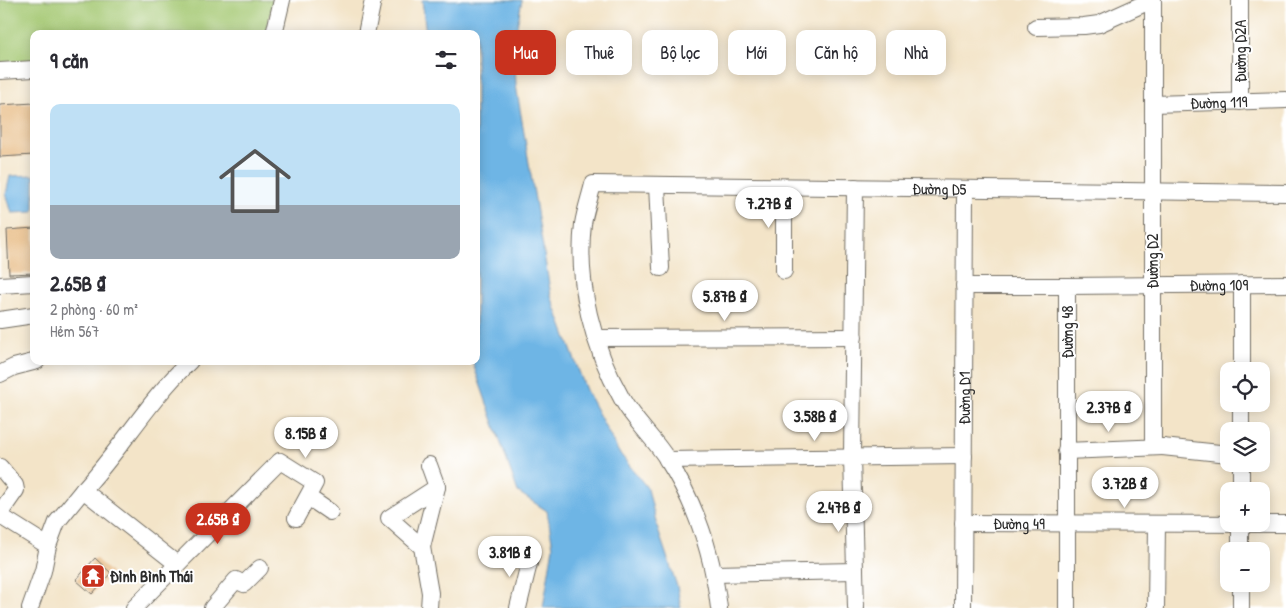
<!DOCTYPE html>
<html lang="vi">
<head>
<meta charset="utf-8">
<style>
	body { margin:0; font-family:"Patrick Hand",sans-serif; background:#f7f7f7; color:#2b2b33; height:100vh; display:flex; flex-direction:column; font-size:19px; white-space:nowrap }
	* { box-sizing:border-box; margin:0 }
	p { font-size:16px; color:#7c7c81 }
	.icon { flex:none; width:28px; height:28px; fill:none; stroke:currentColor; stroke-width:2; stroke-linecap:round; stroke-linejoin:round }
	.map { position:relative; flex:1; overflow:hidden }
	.sheet { position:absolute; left:30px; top:30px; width:450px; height:335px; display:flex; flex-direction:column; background:#fff; border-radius:10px; box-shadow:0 2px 12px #0003 }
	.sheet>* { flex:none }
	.banner { position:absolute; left:495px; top:30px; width:475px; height:45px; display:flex; gap:10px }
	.controls { position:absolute; left:1220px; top:362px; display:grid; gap:10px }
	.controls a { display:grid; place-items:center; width:50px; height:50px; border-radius:10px; background:#fff; box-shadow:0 2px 12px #0003; font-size:25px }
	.price { position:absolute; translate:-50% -42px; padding:0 11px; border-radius:18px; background:#fff; color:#222; font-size:16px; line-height:32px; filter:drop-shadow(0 1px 2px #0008) }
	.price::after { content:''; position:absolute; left:50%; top:30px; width:15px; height:11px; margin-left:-8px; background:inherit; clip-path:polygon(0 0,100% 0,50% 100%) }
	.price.current { background:#c8321e; color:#fff }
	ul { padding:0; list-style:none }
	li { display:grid; align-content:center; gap:10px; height:265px; padding:0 20px }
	li span { display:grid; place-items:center; height:155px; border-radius:10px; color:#555 }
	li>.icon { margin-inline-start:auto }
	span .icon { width:90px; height:90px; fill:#fffc; stroke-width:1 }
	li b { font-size:21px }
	h2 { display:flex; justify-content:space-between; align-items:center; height:60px; padding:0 20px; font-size:21px }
	.pill { padding:0 18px; border-radius:10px; background:#fff; box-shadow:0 2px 12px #0003; font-size:18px; line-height:45px }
	.pill.current { background:#c8321e; color:#fff }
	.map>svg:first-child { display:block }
	.green { fill:#a4c872; stroke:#687a4e }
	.water { fill:#6eb5e5; stroke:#4c7088 }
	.building { fill:#e6b87e }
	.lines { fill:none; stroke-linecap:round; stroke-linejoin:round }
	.minor-casing { stroke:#716c62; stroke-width:18 }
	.minor { stroke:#fff; stroke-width:16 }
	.labels { text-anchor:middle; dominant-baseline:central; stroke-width:4; stroke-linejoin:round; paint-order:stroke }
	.street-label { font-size:16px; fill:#2b2b2b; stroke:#fff }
	.poi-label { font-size:16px; font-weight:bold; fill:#2b2b2b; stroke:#fff; text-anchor:start }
</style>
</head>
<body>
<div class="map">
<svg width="1286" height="608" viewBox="0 0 1286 608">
	<rect width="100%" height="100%" fill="#fff"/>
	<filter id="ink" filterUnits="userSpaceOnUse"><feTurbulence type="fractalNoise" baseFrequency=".02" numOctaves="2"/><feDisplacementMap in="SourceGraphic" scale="10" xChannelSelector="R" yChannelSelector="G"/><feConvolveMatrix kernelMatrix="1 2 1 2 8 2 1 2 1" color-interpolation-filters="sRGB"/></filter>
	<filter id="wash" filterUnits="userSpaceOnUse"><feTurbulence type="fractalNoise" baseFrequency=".0096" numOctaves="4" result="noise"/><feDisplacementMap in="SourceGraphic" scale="20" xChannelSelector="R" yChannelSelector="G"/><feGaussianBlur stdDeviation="1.12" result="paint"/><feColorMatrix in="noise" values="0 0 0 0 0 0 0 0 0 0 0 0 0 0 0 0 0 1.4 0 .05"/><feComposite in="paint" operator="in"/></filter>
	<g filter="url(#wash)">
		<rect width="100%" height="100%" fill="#f3e4c8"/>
		<path class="green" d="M0,0H273L266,34H34V64L0,65Z"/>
		<path class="water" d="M422,0H522L514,42L516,85L551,296L586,390L618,451L648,489L658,530L677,586L681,608H543L553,547L547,511L518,492L472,361H476V34H426Z
			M34,175V212L12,213L6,194L10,176Z"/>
		<g id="blocks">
			<path class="building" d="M34,103V155L0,157V105Z
				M34,228V273L9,274L7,230Z
				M95,558L111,573L92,594L76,580Z"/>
		</g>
	</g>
	<g filter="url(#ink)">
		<use href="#blocks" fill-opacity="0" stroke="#716c62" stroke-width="1"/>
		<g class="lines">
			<defs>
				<g id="minor">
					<path d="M1153,0V446L1229,454"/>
					<path d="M1240,0V102"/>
					<path d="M1036,27L1084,26L1099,24L1152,0"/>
					<path d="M274,34L282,0"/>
					<path d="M366,34L373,0"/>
					<path d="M0,71L34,69"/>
					<path id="s1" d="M1153,104L1286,100"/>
					<path d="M657,185L661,268"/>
					<path d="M784,187V271"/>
					<path d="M855,187L852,457L856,608"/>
					<path d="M0,285L34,283"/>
					<path d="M964,286H1067"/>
					<path d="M0,320L34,315"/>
					<path d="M596,338L854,337"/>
					<path d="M1242,371V284"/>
					<path d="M0,374L14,367L37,361"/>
					<path d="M1241,431V404"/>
					<path d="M1066,451L1163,447"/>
					<path d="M667,460L964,456"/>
					<path d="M0,467L15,485L16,490L0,513L2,517L48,546"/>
					<path d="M83,490C121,449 149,400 190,361"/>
					<path d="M1241,491V464"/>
					<path d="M308,497L330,512"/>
					<path id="s2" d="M963,523L1286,524"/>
					<path d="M1240,524V551"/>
					<path d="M422,547L437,487L429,465"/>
					<path d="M715,574L855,571"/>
					<path d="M1241,584V608"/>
					<path d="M30,608L43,571L48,546L57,522L83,490L177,564"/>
					<path d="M134,608L280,461L315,483L296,518"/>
					<path d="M212,608L236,580L244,584L260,568"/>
					<path d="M429,608L430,593L422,547L389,518L437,487"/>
					<path d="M518,608L531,555"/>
					<path id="s3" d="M719,608C713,556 696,504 667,459C654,438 634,421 622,399C593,348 576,283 583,224C585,211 590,197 593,184L1286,193"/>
					<path id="s4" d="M963,608L965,189"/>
					<path id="s5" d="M1067,608V286L1286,284"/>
					<path d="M1156,608L1157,524"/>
				</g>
			</defs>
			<use href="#minor" class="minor-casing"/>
			<use href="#minor" class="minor"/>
		</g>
	</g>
	<defs>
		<symbol id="temple-square" viewBox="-11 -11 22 22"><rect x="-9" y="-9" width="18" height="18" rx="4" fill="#c8321e" stroke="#fff"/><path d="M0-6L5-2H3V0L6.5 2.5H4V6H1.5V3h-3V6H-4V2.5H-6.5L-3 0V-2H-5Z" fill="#fff"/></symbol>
	</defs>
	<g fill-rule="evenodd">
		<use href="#temple-square" x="79" y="562" width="28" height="28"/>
	</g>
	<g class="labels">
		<g class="street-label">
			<text transform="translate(1240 51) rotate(-90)">Đường D2A</text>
			<text stroke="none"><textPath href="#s1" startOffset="66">Đường 119</textPath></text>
			<text stroke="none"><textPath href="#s3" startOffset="804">Đường D5</textPath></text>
			<text transform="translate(1152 261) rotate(-90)">Đường D2</text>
			<text stroke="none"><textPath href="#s5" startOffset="474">Đường 109</textPath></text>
			<text transform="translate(1067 332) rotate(-90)">Đường 48</text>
			<text stroke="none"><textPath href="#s4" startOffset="210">Đường D1</textPath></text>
			<text stroke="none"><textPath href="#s2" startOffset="56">Đường 49</textPath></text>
		</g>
		<g class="poi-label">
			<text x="110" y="576">Đình Bình Thái</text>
		</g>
	</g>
</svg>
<div class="controls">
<a><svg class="icon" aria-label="locate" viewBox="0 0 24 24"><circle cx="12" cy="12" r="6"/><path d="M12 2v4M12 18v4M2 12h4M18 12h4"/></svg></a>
<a><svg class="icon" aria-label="layers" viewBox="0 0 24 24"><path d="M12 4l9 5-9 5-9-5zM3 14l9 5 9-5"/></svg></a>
<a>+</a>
<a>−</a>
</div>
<b class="price" style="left:769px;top:229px">7.27B ₫</b>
<b class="price" style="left:725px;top:322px">5.87B ₫</b>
<b class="price" style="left:1109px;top:433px">2.37B ₫</b>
<b class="price" style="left:815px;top:442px">3.58B ₫</b>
<b class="price" style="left:306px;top:459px">8.15B ₫</b>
<b class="price" style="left:1125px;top:509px">3.72B ₫</b>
<b class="price" style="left:839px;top:533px">2.47B ₫</b>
<b class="price current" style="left:218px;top:545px">2.65B ₫</b>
<b class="price" style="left:510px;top:578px">3.81B ₫</b>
<div class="banner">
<a class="pill current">Mua</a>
<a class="pill">Thuê</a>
<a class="pill">Bộ lọc</a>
<a class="pill">Mới</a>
<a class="pill">Căn hộ</a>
<a class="pill">Nhà</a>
</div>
<section class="sheet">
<h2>9 căn<svg class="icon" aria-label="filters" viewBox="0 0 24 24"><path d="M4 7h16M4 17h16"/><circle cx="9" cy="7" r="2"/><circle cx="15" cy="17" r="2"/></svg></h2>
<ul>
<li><span style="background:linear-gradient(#bfe0f5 65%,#9aa5b1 0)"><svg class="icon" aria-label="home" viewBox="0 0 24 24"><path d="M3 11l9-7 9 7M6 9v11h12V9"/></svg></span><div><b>2.65B ₫</b><p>2 phòng · 60 m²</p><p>Hẻm 567</p></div></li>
</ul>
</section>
</div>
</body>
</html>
